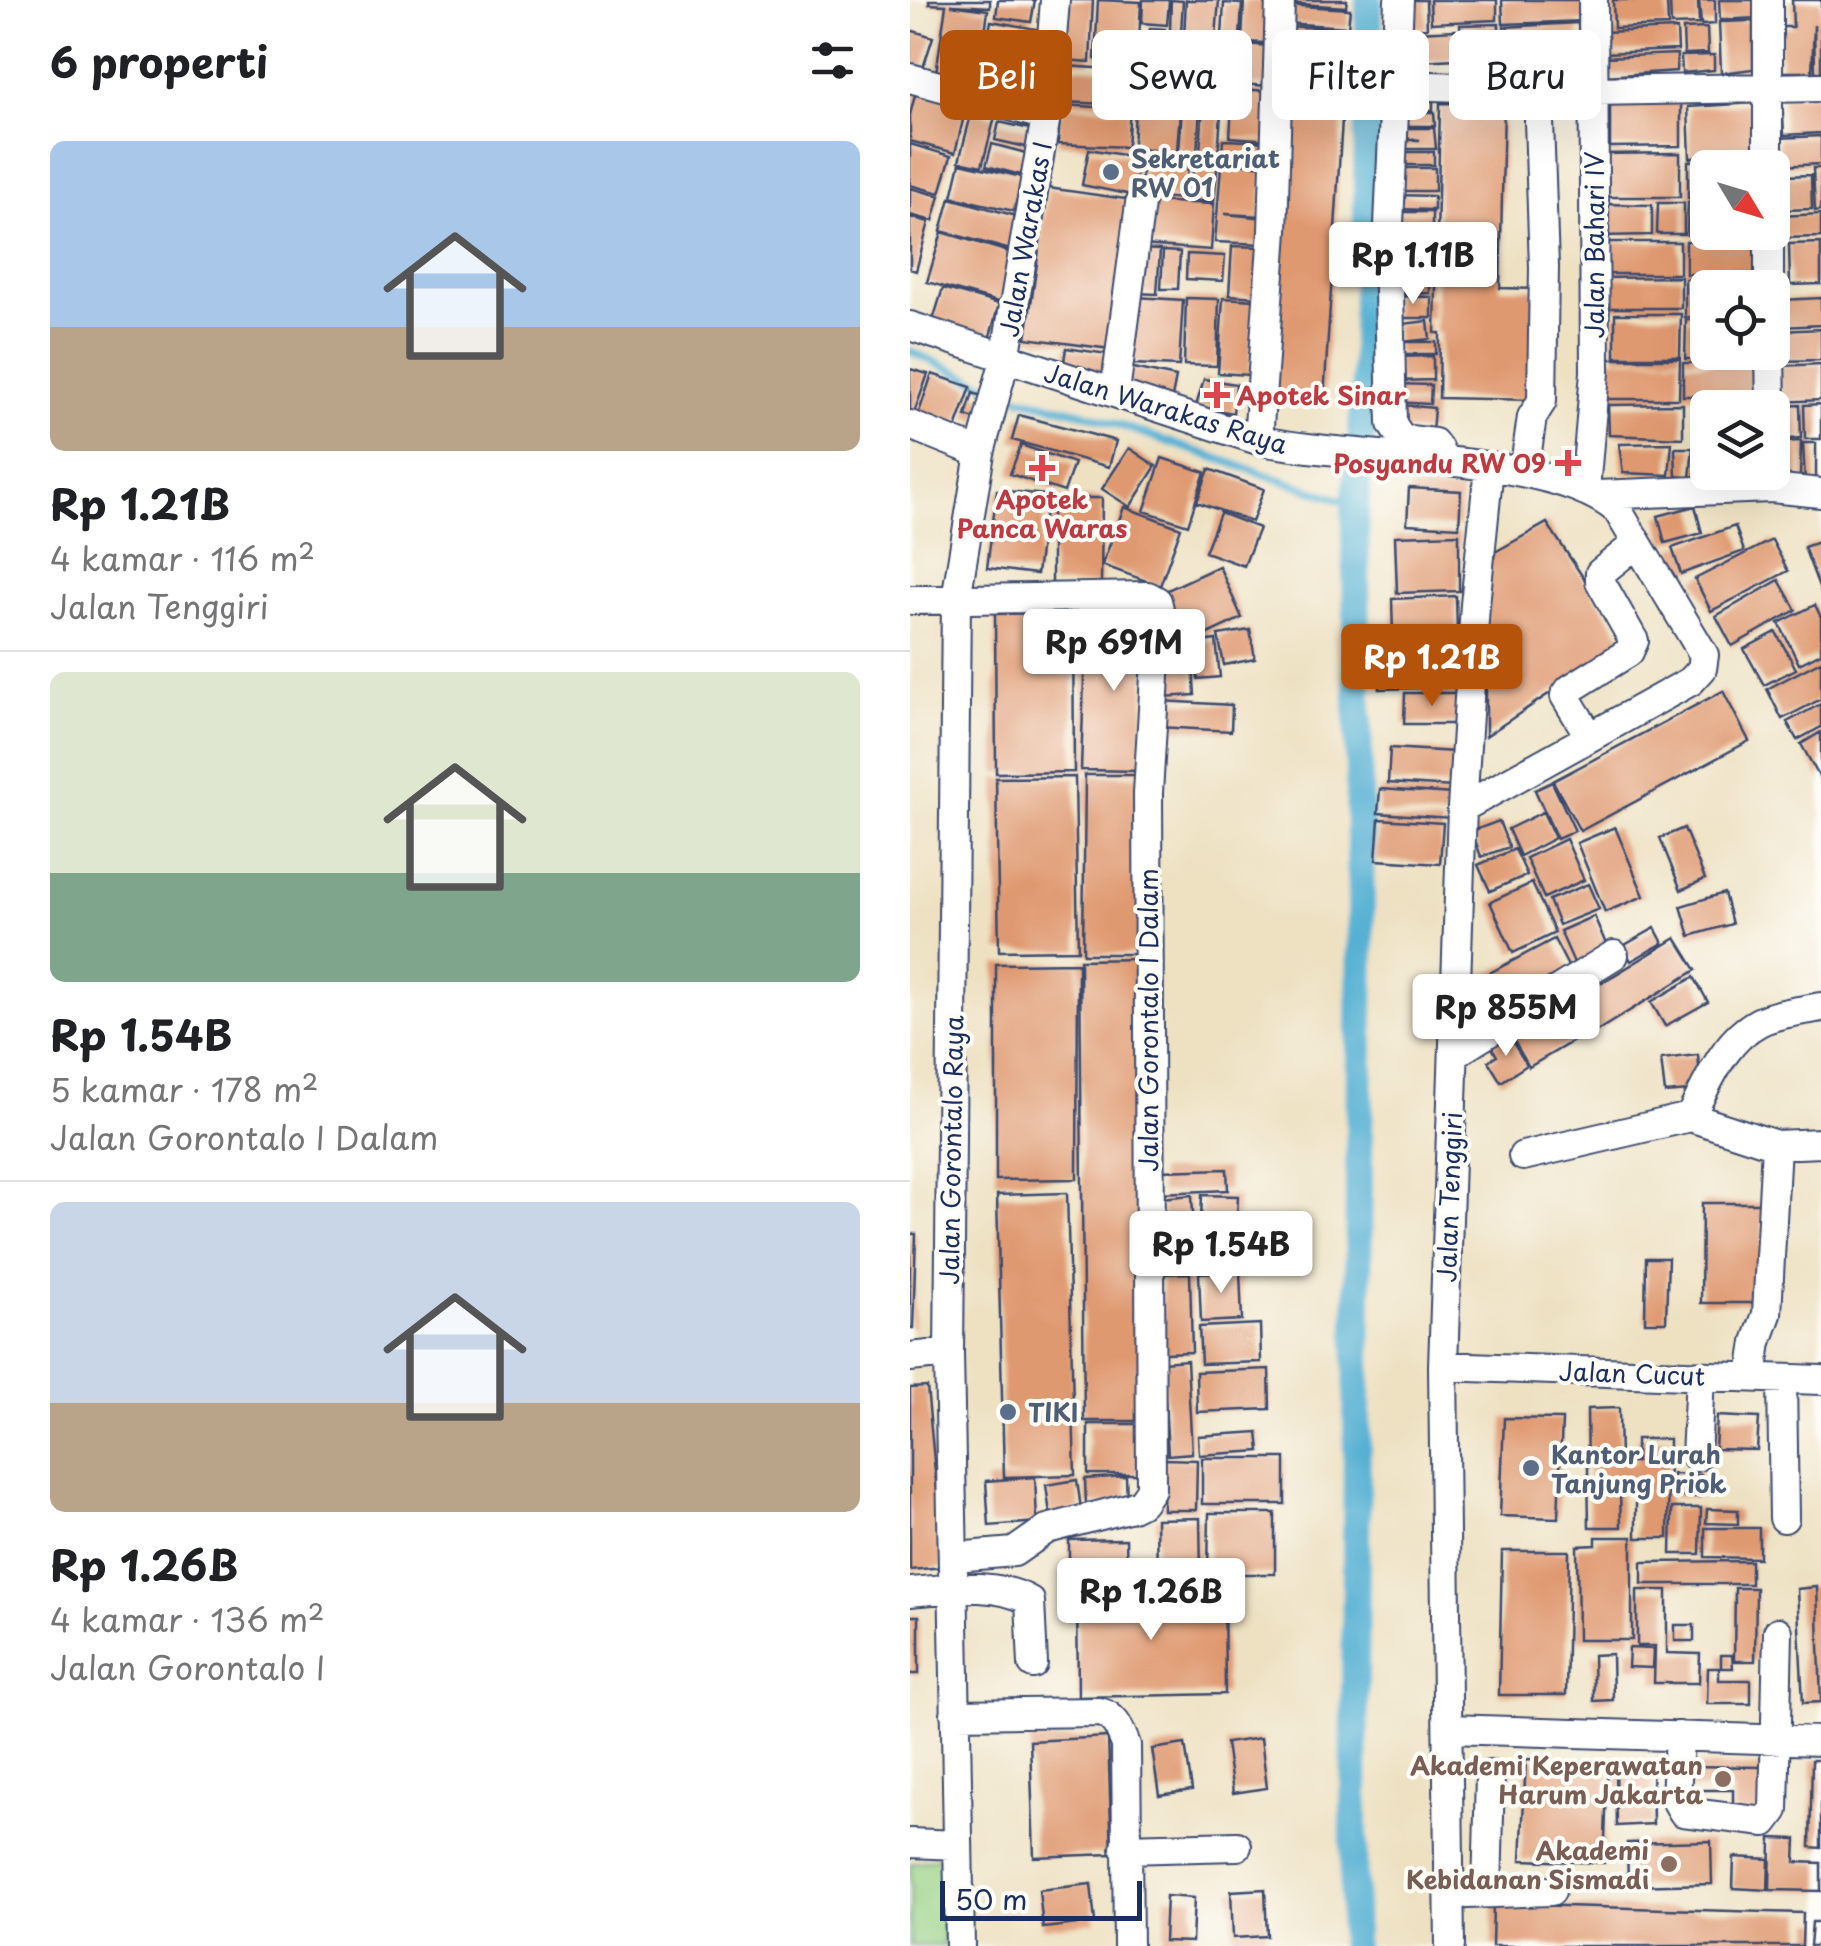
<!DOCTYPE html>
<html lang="id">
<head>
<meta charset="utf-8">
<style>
	body { margin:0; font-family:"Playpen Sans",sans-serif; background:#f2f2f2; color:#202124; height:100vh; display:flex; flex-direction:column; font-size:38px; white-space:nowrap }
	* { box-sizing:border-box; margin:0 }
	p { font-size:32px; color:#757577 }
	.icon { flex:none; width:55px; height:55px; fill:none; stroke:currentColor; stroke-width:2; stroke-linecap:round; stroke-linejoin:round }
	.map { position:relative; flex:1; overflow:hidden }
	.side { display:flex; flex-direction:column; background:#fff; width:910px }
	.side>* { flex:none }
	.banner { position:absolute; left:30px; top:30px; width:730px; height:90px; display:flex; gap:20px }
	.needle { width:65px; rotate:128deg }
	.controls { position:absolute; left:780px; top:150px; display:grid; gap:20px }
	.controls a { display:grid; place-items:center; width:100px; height:100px; border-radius:15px; background:#fff; box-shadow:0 10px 40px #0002; font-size:50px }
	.scale { position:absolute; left:30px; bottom:25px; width:202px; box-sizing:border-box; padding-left:10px; border:5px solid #1b2f5e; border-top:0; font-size:28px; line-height:35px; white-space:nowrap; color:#1b2f5e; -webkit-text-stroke:8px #fdfcf7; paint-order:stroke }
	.price { position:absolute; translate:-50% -85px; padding:0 22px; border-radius:10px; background:#fff; color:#222; font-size:32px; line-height:65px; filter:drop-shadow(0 2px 5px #0008) }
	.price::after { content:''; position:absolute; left:50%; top:60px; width:30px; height:22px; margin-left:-15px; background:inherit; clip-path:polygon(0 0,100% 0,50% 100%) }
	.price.active { background:#b45309; color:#fff }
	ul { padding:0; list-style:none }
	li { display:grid; align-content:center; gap:20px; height:530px; padding:0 50px }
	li+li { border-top:2px solid #e0e0e0 }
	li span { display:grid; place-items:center; height:310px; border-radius:15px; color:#555 }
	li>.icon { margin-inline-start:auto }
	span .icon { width:180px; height:180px; fill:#fffc; stroke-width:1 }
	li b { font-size:42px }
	h2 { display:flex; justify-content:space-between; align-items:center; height:120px; padding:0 50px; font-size:42px }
	.chip { padding:0 35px; border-radius:15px; background:#fff; box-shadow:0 10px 40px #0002; font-size:35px; line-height:90px }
	.chip.active { background:#b45309; color:#fff }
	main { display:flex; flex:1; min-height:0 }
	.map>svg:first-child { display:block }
	.green { fill:#98d184; stroke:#5a8071; stroke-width:2.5 }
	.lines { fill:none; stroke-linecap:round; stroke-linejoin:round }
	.stream { stroke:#55b0d3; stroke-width:8 }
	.canal { stroke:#55b0d3; stroke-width:28 }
	.building { fill:#df996f }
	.minor-casing { stroke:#3b4a6d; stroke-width:32 }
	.minor { stroke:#fff; stroke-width:28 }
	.service-dot { fill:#5c6f8a; stroke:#fdfcf7; stroke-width:4 }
	.health-dot { fill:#e0444e; stroke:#fdfcf7; stroke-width:4 }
	.education-dot { fill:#8d6e63; stroke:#fdfcf7; stroke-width:4 }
	.labels { text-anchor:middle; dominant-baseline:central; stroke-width:8; stroke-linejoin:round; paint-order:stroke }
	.service-label { font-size:25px; font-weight:bold; fill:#4e5e75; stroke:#fdfcf7; text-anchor:start }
	.street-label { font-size:25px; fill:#1b2f5e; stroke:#fdfcf7 }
	.health-label { font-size:25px; font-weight:bold; fill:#be3a42; stroke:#fdfcf7; text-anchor:start }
	.education-label { font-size:25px; font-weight:bold; fill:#785e54; stroke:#fdfcf7; text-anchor:end }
</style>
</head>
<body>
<main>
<section class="side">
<h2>6 properti<svg class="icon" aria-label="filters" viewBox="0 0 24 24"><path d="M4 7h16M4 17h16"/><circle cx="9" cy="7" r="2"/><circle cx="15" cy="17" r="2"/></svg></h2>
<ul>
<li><span style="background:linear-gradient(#a9c7e8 60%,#b9a48a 0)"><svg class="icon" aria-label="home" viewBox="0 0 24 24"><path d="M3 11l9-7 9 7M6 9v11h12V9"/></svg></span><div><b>Rp 1.21B</b><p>4 kamar · 116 m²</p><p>Jalan Tenggiri</p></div></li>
<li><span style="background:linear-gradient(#dfe7d0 65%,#7fa58c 0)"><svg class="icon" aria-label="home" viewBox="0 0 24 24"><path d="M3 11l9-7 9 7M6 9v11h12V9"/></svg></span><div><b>Rp 1.54B</b><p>5 kamar · 178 m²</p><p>Jalan Gorontalo I Dalam</p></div></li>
<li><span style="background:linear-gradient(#c9d6e8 65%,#b9a48a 0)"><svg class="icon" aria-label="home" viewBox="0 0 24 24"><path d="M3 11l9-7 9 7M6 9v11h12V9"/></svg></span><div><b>Rp 1.26B</b><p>4 kamar · 136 m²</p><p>Jalan Gorontalo I</p></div></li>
</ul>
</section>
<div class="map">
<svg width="911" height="1946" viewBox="0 0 911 1946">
	<rect width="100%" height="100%" fill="#fdfcf7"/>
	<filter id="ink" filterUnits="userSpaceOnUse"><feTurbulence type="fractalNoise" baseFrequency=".01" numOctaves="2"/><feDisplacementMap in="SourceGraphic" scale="20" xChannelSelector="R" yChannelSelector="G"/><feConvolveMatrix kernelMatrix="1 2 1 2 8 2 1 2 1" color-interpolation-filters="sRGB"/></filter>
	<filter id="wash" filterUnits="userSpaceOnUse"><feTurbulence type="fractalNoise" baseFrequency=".0048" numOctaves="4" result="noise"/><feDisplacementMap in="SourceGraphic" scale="40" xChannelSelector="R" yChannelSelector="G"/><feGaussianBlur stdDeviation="2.25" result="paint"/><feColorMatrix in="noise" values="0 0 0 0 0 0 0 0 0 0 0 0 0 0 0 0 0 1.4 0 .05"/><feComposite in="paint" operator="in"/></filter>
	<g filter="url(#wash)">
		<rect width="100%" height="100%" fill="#eee1c2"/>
		<path class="green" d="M31,1857L34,1946H0V1864Z"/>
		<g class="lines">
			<path class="stream" d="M0,351L95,394L173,413L445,505"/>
			<path class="canal" d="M443,1946L451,907L445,505L455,394L459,0"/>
		</g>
		<g id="blocks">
			<path class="building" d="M19,0H80V7L41,5L78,10L69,79L26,73L36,5L19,4Z
				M88,0H125L121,22L86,17Z
				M158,0H183L180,62L154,60Z
				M188,0L231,2L228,62L185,59Z
				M233,0H259L257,25L232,23Z
				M261,0L273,1L271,31H260Z
				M276,0H309L306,37L274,36Z
				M334,0H359L357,43L332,42Z
				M374,0H437L436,7L374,3Z
				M494,0H516L517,28L495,29Z
				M520,0H587V20L521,23Z
				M592,0H674L675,21L593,24Z
				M703,0H757L758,26L704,28Z
				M760,0H788L789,24L761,25Z
				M789,0H805V24L791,25Z
				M809,0H846V18L810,20Z
				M882,0H911V72H905L904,25L902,72H871L869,27H883Z
				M314,3L332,4L328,69L310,68Z
				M373,5L440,9L438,27L372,23Z
				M81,21L126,29L120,64L74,57Z
				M843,21V69L811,73L809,22Z
				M668,23L669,50L595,54L594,27Z
				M589,24L590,58L552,60L550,25Z
				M374,26L433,29L431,50L373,47Z
				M240,28L255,29L252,77L237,76Z
				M797,28L798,53L774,54L773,29Z
				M767,29L768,50L694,53L693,32Z
				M0,30L23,37L13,68L0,64Z
				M546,30L547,59L509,61L508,32Z
				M258,40L289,42L288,74L256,72Z
				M332,44L361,46L359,86L329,84Z
				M295,50L309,51L307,80L293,79Z
				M374,50L438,54L436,81L372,78Z
				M666,53L667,74L595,78V56Z
				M767,54L766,71L696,76L694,57Z
				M804,55V70L772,73L771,56Z
				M590,61L589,75L550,76L549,63Z
				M97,63L127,70L118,104L89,98Z
				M154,66L201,69L199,104L152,102Z
				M209,67L234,68L232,106L206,105Z
				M237,80L285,82L284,105L236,102Z
				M294,84L313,85L308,156L290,154Z
				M382,86L434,89L414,398L362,395Z
				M323,89L364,91L361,140L320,137Z
				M6,91L57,104L45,153L0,141V115Z
				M523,92V110H492V93Z
				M911,94V133L874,135L872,96Z
				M700,97H771V146L700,147Z
				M530,103L594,104L590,288L629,289L627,400L529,398L530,333H525Z
				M845,103L848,154L780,158L778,107Z
				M151,105L220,109L217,147L148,144Z
				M272,107L290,108L287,152L269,151Z
				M225,108L270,111L267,151L223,149Z
				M62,111L85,117L72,166L49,161Z
				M491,112H524L525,126H491Z
				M89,122L120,129L116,147L85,140Z
				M493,128H524L526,149H490V140H510L492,138Z
				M911,136V164L870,166L868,138Z
				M313,140L360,142L359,165L319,162L354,166L351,216L315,214L356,218L354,244L305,242Z
				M0,144L41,156L30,193L0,185Z
				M82,144L116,153L111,175L76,166Z
				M179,149L230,158L222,195L172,185Z
				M488,152H524V165H488Z
				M770,153V197H690V154Z
				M233,158L278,161L276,199L230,196Z
				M284,158L308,159L304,202L281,200Z
				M844,160L843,168H798V198H778V161Z
				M50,163L112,177L104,211L42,197Z
				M489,168H525V191H489Z
				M903,168H911V210L905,211Z
				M901,175L902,209L875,210L874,176Z
				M0,188L30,196L23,221L0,215Z
				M138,188L223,200L201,349L116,338Z
				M485,195L524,196V210L484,209Z
				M40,198L110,217L101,250L31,231Z
				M236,201L304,204L301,250L233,245Z
				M778,202H798V235H777Z
				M748,203H774V234H747Z
				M689,204L742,205V235L689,236Z
				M487,212H522V250L485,249Z
				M911,214V237L870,238L869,216Z
				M0,217L19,222L6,271L0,269Z
				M32,232L109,255L95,304L17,282Z
				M776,241H850V274H776Z
				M690,242H770V274H690Z
				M911,243V284L880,285L879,244Z
				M322,246L350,247L347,297L319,295Z
				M227,249L250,250L247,294L224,293Z
				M253,251L270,252L268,289H251Z
				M482,252L524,253L523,268L482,267Z
				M277,254L315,256L313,281L276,279Z
				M486,271H520V293L486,294Z
				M771,277V308H691V278Z
				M775,279H850V288H798V317H775Z
				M33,288L89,304L78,343L21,327Z
				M484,296L522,297V318H483Z
				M226,297L273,300L269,366L222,364Z
				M276,298L309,299L307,366L274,365Z
				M313,298L344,300L340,375L308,373Z
				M911,298V325L872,327L871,300Z
				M705,314H771L770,357H705Z
				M776,320H798V352H852L851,359H775Z
				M518,321L520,339L492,342H526V354H487L485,325Z
				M911,329V360L871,361L870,331Z
				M156,348L205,355L201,382L152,375Z
				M523,356V380L487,381L486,357Z
				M694,359H770L769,399H694Z
				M773,363H848V396H773Z
				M911,364V400L870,402L869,366Z
				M219,367L266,377L261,402L214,392Z
				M0,369L18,374L4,413L0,412Z
				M22,374L61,387L45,431L7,418Z
				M294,379L326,384L323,413L286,406Z
				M486,384L521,385L520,404L486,402Z
				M63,393L74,397L67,420L56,416Z
				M827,400H850V408H826Z
				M773,404V438L699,435L698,405Z
				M793,404H809V408H798V439H793Z
				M911,404V439H895L894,405Z
				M491,405L524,408L522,433L488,430Z
				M890,405L891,438L867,440L865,406Z
				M109,415L206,441L199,467L102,440Z
				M891,441L890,479L869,481L867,442Z
				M762,443L759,475L713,473L709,444Z
				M893,443H906V483H895Z
				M787,444H798V472H816V478H785Z
				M111,445L164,463L154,492L100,474Z
				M219,448L246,466L220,507L192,489Z
				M765,448H783L780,478L766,476Z
				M252,458L295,472L278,525L234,511Z
				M299,469L354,489L342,522L287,502Z
				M499,488L551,491L549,527L497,524Z
				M87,490L137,495L127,574L77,568Z
				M142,498H192L191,584L142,585Z
				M785,506L792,533L755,543L748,516Z
				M214,507L271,528L250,586L192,565Z
				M310,513L349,528L334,566L295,552Z
				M637,523L716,642L576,736V557Z
				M825,526L834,551L771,574L762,548Z
				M549,534V591L487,593L485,536Z
				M862,540L878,571L801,611L785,579Z
				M911,541V592L894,547Z
				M309,566L332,618L274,645L251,593Z
				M869,580L886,610L822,646L806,616Z
				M546,596L547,632L483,635L482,599Z
				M905,605L911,617V653L889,664L869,623Z
				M163,613L164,772L86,773L85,614Z
				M176,616L237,618L232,771L171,770Z
				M340,630L345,659L314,665L308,635Z
				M866,632L886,669L854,685L834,649Z
				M546,639L548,687L469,689L468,641Z
				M306,640L310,677L288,679L284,643Z
				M281,644L282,662L255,664L254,646Z
				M911,661V699L872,719L857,689Z
				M283,665L285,695L252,697L250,668Z
				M813,691L839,741L670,831L643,781Z
				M495,693H549V724H494Z
				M251,701L322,705L321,731L249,727Z
				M911,704V727L887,740L877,722Z
				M911,732V780L891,744Z
				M480,748L545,752L543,787L478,783Z
				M175,775H230L229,954H173Z
				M165,777L168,950L89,951L86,778Z
				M642,782L665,831L647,839L625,790Z
				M470,789L543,794L541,818L468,813Z
				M633,812L645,838L610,856L598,829Z
				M469,819L533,823L530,864L466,860Z
				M589,821L599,847L571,857L562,831Z
				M705,827L734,896L695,912L667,843Z
				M774,828L795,879L771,890L750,838Z
				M656,839L674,880L634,898L616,858Z
				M605,849L617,875L580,891L568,865Z
				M622,883L645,933L603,953L580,902Z
				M678,884L689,909L649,925L639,900Z
				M814,893L822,924L780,936L771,906Z
				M684,916L699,951L665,965L650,931Z
				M745,928L753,943L721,961L713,946Z
				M766,938L786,970L685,1032L665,999Z
				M644,939L663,976L591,1014L572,977Z
				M231,959L234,1421H174L170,960Z
				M168,963L167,1179L86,1180V964Z
				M784,977L798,1002L755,1026L741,1002Z
				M660,998L680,1031L619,1067L600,1034Z
				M598,1035L617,1065L591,1082L578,1061L587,1056L581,1046Z
				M788,1055L791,1090L755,1093L751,1059Z
				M317,1169L318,1190L250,1193L249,1171Z
				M157,1193L165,1475L94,1477L87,1195Z
				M282,1195L285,1254L254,1256L251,1198Z
				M292,1195L328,1196L326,1242L290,1241Z
				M792,1203H853V1303H791Z
				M0,1234H6L3,1328H0Z
				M736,1258H758L756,1322H735Z
				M330,1271L332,1320L291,1322L289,1273Z
				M280,1273L282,1352L254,1353L251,1274Z
				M350,1324L351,1362L291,1364L289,1327Z
				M277,1360L282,1453L258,1455L253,1362Z
				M359,1369L360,1409L287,1412L286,1372Z
				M17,1387L34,1567L0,1570V1388Z
				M709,1408L710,1462H726V1439H759L758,1538H726V1492H710L711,1527H679L677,1409Z
				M807,1416L849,1418L847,1450L805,1449Z
				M594,1418L652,1419L648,1518L590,1516Z
				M178,1424H239V1474H178Z
				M348,1432L350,1451L289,1455L288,1436Z
				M292,1458H375V1504H292Z
				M254,1459L287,1460L286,1510H253Z
				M763,1474L791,1475L789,1497L762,1496Z
				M216,1476L217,1502L176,1505L175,1479Z
				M125,1477L127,1522L79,1526L76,1481Z
				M167,1480L171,1509L140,1514L136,1485Z
				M762,1508H791L790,1554H761Z
				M797,1509L828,1510V1524L796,1523Z
				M299,1513H365V1574H298Z
				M290,1518L291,1574L247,1575L246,1519Z
				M795,1528H849V1558L795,1557Z
				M686,1537H722V1640H668L667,1546L686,1545Z
				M216,1539L217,1577L159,1578V1540Z
				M592,1551H659L656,1695H589Z
				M841,1561V1584H732V1562Z
				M907,1587L911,1702L893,1703L887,1589Z
				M825,1588H846L845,1661H824Z
				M314,1589L315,1694L168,1697L167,1591Z
				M727,1590H757V1653L790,1654L789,1683H744L745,1646H727Z
				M0,1616H9V1674H0Z
				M765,1625H784V1641H765Z
				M719,1648L743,1649L742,1668L718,1667Z
				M702,1654L703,1700L684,1701L683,1655Z
				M811,1655H822L823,1668H811Z
				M798,1668H809V1680H841V1704H797Z
				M198,1737L202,1854L124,1857L120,1741Z
				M351,1738L357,1788L323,1793L316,1743Z
				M275,1744L282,1790L249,1795L242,1749Z
				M616,1759L698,1762L694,1863L611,1860Z
				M902,1760H911V1848L900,1847Z
				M742,1762L743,1824L707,1826L706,1763Z
				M774,1766L853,1767L852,1812H823V1790H774Z
				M861,1838L886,1839L885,1862L911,1863V1891L860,1890Z
				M801,1841L802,1884L718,1886L717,1843Z
				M824,1857L859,1859L858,1890L823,1888Z
				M181,1884L185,1922L133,1928L129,1890Z
				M355,1889L357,1936L323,1938L321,1891Z
				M256,1896L284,1898L282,1942L254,1941Z
				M583,1904L893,1913L892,1946H582Z
				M902,1922H911V1946H900Z"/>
		</g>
	</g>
	<g filter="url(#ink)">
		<use href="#blocks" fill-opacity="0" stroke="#3b4a6d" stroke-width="2.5"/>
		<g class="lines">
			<defs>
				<path id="minor" d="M489,0L478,247L482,424L492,439L524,443L529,450
					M858,0V168
					M0,78L136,116
					M487,85L683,91L911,87
					M859,232V288
					M0,326L348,440C439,461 644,452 708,511L794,655L792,669L781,681L552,808L533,1366L540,1946
					M860,352L861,408
					M205,392L230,204
					M0,425L70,453
					M348,440L363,231L370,0
					M614,472L622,417L632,401L634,267L629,121
					M675,490L685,372L683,0
					M687,495L861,488L911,493
					M0,600L238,596L247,601L249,609L238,793L241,1489L232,1502L222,1507L137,1529L104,1552L45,1557
					M680,737L655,696L660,689L719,652L724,641L690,581V573L726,544
					M552,808L565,605L579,467
					M544,1054L704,955
					M780,1117L866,1145
					M613,1156L780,1117C798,1083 813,1041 849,1022C866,1013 892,1011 911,1007
					M0,1357L39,1353
					M533,1366L911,1380
					M842,1376L847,1342L857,1314L866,1145L911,1143
					M872,1379L874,1518
					M786,1457L790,1376
					M0,1592C38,1589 86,1581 120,1601L123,1664
					M45,1714L189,1712C206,1716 210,1730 216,1745L218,1946
					M538,1729L911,1741
					M769,1736L766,1800L773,1812L855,1822L864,1810L868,1632
					M0,1843L48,1845
					M215,1849L327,1846
					M577,1892L580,1775
					M557,1894L641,1891
					M50,1946L39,1353L46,599L70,453L95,359L136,116L145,0"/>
			</defs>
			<use href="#minor" class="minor-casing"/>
			<use href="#minor" class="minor"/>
		</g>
	</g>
	<g class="service-dot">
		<circle cx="201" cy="172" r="10"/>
		<circle cx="98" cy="1412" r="10"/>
		<circle cx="621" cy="1468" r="10"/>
	</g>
	<g class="health-dot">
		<path d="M302 380h10v10h10v10h-10v10h-10v-10h-10v-10h10z"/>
		<path d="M653 448h10v10h10v10h-10v10h-10v-10h-10v-10h10z"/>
		<path d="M127 453h10v10h10v10h-10v10h-10v-10h-10v-10h10z"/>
	</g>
	<g class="education-dot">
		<circle cx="813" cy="1779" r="10"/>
		<circle cx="759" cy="1864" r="10"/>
	</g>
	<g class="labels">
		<g class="service-label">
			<text x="221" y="158">Sekretariat<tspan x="221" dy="29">RW 01</tspan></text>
			<text x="118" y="1412">TIKI</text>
			<text x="641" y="1454">Kantor Lurah<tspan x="641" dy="29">Tanjung Priok</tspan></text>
		</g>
		<g class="street-label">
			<text transform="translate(115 239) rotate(-80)">Jalan Warakas I</text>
			<text transform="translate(684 245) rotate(-90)">Jalan Bahari IV</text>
			<text transform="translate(256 408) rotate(17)">Jalan Warakas Raya</text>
			<text transform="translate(238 1020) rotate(-90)">Jalan Gorontalo I Dalam</text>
			<text transform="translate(41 1150) rotate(-89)">Jalan Gorontalo Raya</text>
			<text transform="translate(539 1197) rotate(-88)">Jalan Tenggiri</text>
			<text transform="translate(722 1373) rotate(2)">Jalan Cucut</text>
		</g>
		<g class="health-label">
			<text x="327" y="395">Apotek Sinar</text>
			<text x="636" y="463" text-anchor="end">Posyandu RW 09</text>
			<text x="132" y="499" text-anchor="middle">Apotek<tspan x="132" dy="29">Panca Waras</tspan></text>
		</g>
		<g class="education-label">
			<text x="793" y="1765">Akademi Keperawatan<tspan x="793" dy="29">Harum Jakarta</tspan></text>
			<text x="739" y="1850">Akademi<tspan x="739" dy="29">Kebidanan Sismadi</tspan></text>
		</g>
	</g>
</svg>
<div class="controls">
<a><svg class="needle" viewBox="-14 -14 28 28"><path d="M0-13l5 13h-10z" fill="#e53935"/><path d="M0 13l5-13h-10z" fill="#757577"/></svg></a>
<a><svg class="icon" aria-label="locate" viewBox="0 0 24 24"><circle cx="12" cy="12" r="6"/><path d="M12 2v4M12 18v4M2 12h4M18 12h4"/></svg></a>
<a><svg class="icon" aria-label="layers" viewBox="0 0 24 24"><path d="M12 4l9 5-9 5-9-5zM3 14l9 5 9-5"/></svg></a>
</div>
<div class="scale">50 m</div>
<b class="price" style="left:503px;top:307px">Rp 1.11B</b>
<b class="price" style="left:204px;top:694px">Rp 691M</b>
<b class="price active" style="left:522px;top:709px">Rp 1.21B</b>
<b class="price" style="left:596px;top:1059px">Rp 855M</b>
<b class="price" style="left:311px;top:1296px">Rp 1.54B</b>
<b class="price" style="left:241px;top:1643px">Rp 1.26B</b>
<div class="banner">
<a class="chip active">Beli</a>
<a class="chip">Sewa</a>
<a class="chip">Filter</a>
<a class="chip">Baru</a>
</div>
</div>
</main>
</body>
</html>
